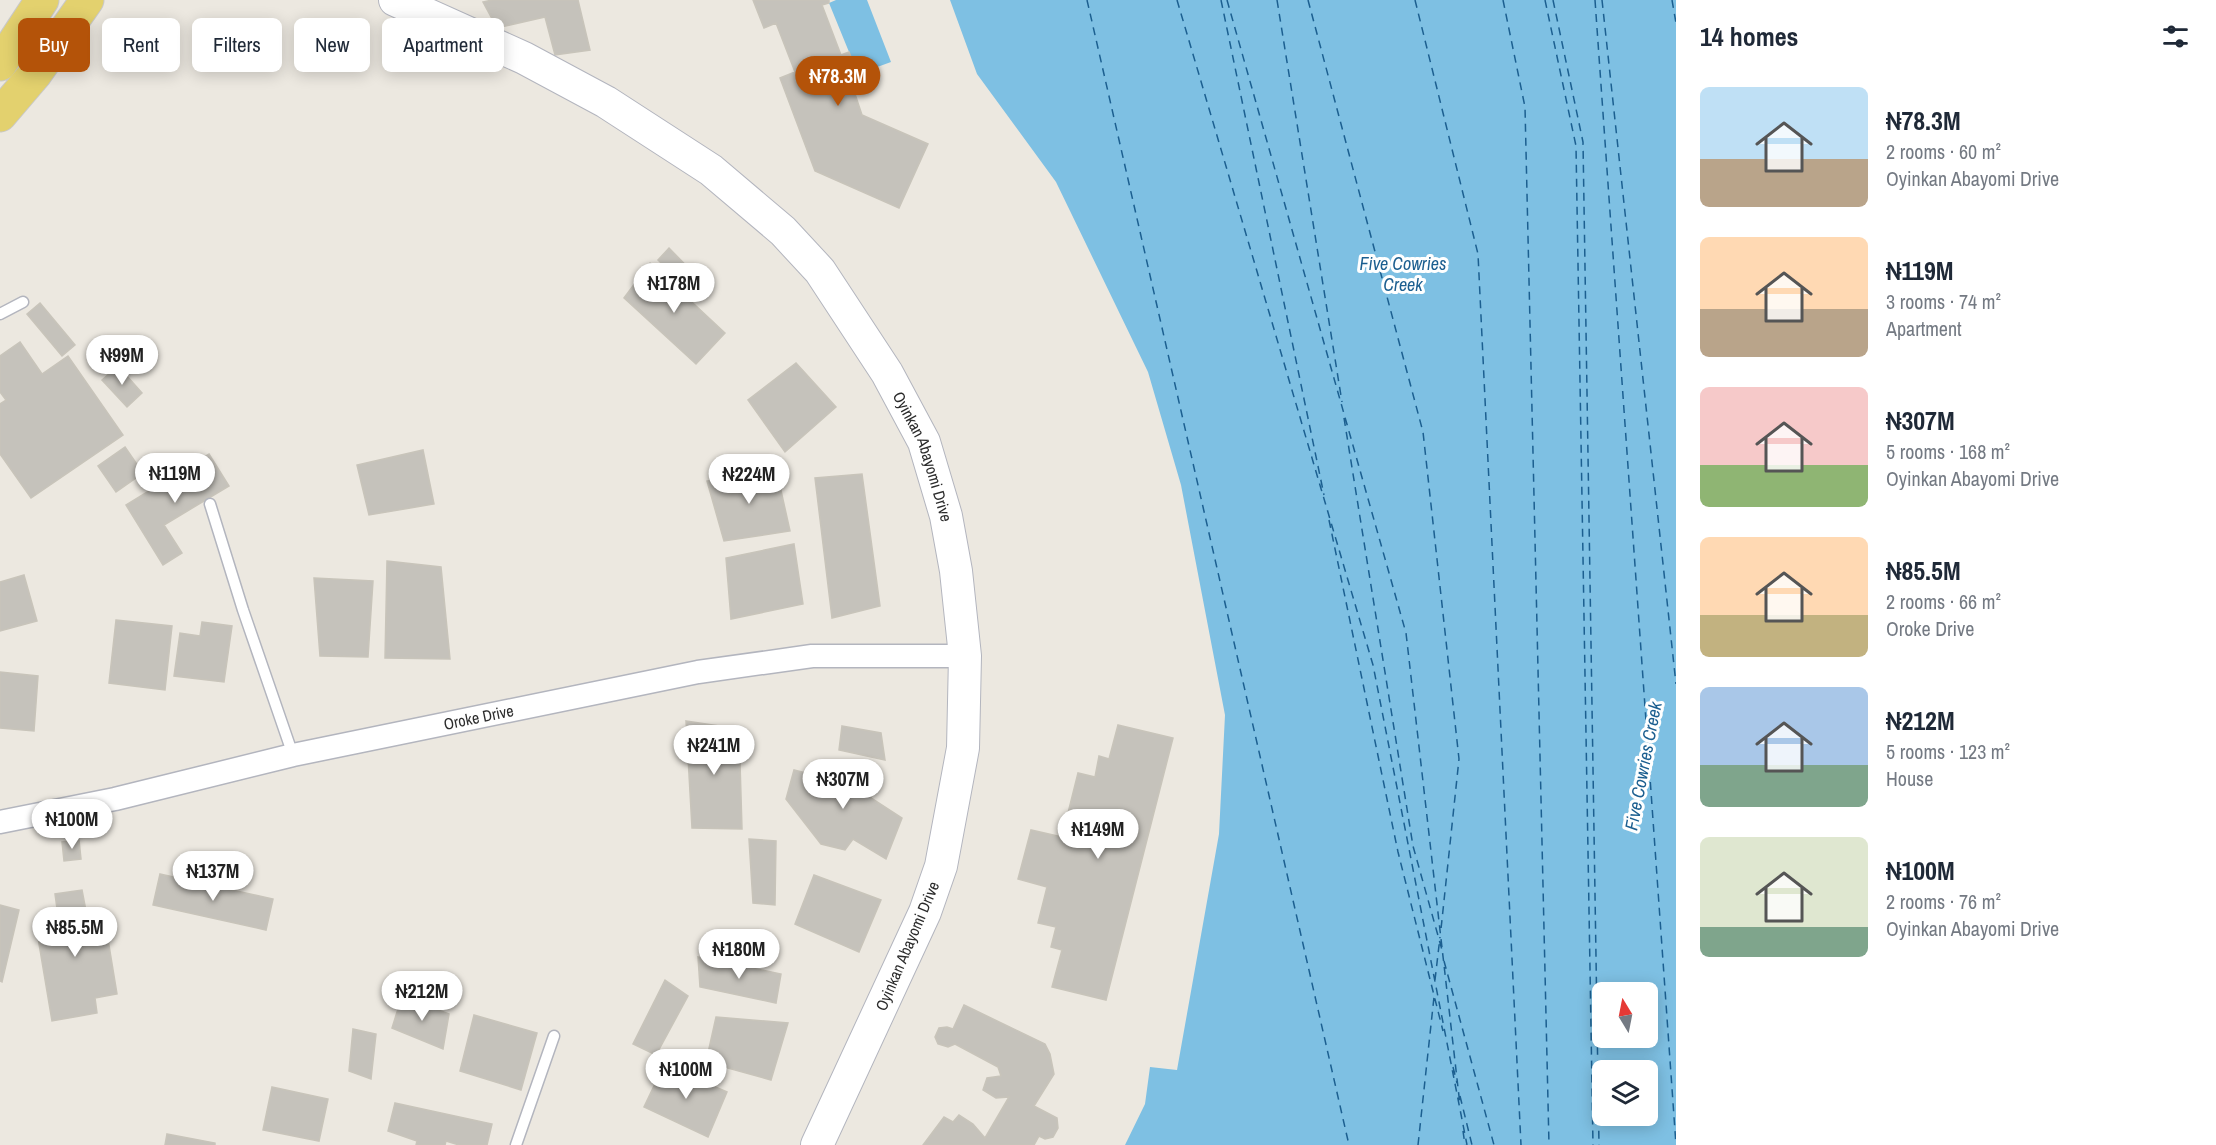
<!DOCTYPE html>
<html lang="en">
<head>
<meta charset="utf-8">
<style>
	body { margin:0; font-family:"Archivo Narrow",sans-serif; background:#f2f2f3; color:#1f2937; height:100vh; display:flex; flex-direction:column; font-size:22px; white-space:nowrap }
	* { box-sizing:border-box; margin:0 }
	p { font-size:20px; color:#747a83 }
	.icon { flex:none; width:33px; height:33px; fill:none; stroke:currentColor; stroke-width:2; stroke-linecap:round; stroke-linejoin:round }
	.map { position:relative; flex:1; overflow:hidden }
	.details { display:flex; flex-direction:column; background:#fff; width:540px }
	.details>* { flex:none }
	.guide { position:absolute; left:18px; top:18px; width:570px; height:54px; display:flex; gap:12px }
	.needle { width:39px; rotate:350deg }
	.tools { position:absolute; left:1592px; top:982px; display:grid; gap:12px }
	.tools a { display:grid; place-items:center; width:66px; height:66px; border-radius:9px; background:#fff; box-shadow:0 3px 15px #0003; font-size:30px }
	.price { position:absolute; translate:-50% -51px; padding:0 14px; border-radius:21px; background:#fff; color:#222; font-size:20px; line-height:39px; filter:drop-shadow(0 2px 3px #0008) }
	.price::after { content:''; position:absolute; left:50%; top:36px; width:18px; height:14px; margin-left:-9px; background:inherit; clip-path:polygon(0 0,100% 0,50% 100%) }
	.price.selected { background:#b45309; color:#fff }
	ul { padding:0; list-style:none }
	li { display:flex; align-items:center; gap:18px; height:150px; padding:0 24px }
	li span { display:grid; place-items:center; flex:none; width:168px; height:120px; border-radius:9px; color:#555 }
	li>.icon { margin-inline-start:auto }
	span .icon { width:72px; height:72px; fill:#fffc; stroke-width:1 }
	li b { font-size:26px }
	h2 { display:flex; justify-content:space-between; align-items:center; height:72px; padding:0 24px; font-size:26px }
	.tag { padding:0 21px; border-radius:9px; background:#fff; box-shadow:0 3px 15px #0003; font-size:21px; line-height:54px }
	.tag.selected { background:#b45309; color:#fff }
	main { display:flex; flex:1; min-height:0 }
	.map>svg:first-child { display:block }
	.water { fill:#7ec0e3; fill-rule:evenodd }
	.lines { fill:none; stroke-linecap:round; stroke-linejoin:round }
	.ferry { stroke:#1c5f90; stroke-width:1.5; stroke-dasharray:8 6; stroke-linecap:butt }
	.building { fill:#c5c2bb; stroke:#c8c4ba; stroke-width:1.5 }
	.lane-casing { stroke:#b3b5be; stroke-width:13 }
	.street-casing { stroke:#b3b5be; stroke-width:25 }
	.secondary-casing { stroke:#b3b5be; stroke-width:34 }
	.primary-casing { stroke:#c8c8c8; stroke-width:35 }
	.lane { stroke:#fff; stroke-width:10 }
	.street { stroke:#fff; stroke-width:22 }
	.secondary { stroke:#fff; stroke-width:32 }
	.primary { stroke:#e3d16e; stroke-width:33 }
	.labels { text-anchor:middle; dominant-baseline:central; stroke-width:6; stroke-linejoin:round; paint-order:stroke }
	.street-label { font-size:16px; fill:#2c2c2c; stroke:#fff }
	.water-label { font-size:18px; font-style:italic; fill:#1c5f90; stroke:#fff }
</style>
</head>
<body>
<main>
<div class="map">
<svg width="1676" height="1145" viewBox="0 0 1676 1145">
	<rect width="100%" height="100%" fill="#ece8e0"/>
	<path class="water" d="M836,0H867L891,62L858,74L829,3Z
		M950,0H1676V1145H1125L1145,1104L1150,1067L1177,1070L1219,834L1225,715L1181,485L1148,372L1056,182L977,74ZM1602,993H1647V1038H1602ZM1602,1071H1647V1116H1602Z"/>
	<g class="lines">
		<path class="ferry" d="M1087,0L1349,1145
			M1177,0L1373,665L1467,1145
			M1221,0L1324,495
			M1227,0L1406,633L1460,1105
			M1277,0L1342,402
			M1308,0L1423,432L1459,759L1441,929
			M1415,0L1478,254L1521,1145
			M1503,0L1525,107L1549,1145
			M1545,0L1576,146L1593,1145
			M1553,0L1583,142L1599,1145
			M1595,0L1676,1145
			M1602,0L1676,684
			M1672,0L1676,23
			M1344,418L1413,846L1442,950
			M1329,520L1398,852L1443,1031
			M1444,961L1494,1145
			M1435,980L1440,937
			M1453,1067L1457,1083
			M1460,1096L1472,1145
			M1463,1131L1465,1145
			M1418,1145L1434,997"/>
	</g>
	<path class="building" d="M492,0H578L590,50L555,55L545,17L497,28L483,2Z
		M753,0H829V3L822,5L841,55L849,52L864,90L855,94L862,115L928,144L899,208L815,171L780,78L795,72L776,23L764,28Z
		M669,248L707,287L696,296L658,260Z
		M650,263L725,333L696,364L624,298Z
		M40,303L75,345L62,356L27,314Z
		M20,342L42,374L68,356L123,435L31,498L0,454V404L6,400L0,392V356Z
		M796,363L836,407L785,452L748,400Z
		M118,366L142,393L127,407L102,380Z
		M125,447L143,473L116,492L98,466Z
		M423,450L434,504L369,515L357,465Z
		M209,454L229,486L164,525L182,553L163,565L126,505Z
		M776,468L790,531L724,541L707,481Z
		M862,474L880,606L832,618L815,478Z
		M794,544L803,604L731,619L726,558Z
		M387,561L441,567L450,659L385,658Z
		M24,575L37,621L0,631V582Z
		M314,578L373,581L368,657L320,656Z
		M116,620L172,626L165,690L109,683Z
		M202,622L232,626L224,682L174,676L180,633L200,636Z
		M0,672L38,676L34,731L0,728Z
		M686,721L739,729L742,829L692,828Z
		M1118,725L1173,738L1106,1000L1052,987L1062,950L1051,947L1056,927L1038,923L1047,887L1018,879L1031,830L1062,837L1078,773L1095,777L1099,756L1109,759Z
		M842,726L881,733L885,760L839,750Z
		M843,765L876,780L871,798L902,818L886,859L853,839L845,850L821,844L786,799L794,770L833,780Z
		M749,839L776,841L775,905L753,903Z
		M79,840L81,859L64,861L62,842Z
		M160,874L273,899L266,930L153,905Z
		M814,875L881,900L859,952L795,924Z
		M82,890L86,911L103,909L117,994L95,998L97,1013L52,1021L35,920L58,916L55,894Z
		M0,905L19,910L2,982L0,981Z
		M698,957L781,974L776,1003L700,987Z
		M665,980L688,996L656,1055L633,1044Z
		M402,996L449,1014L443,1049L392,1028Z
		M964,1005L1045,1044L1050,1054L1054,1074L1034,1106L1057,1118L1058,1128L1053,1137L1045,1139L1039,1136L1034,1145H923L944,1117L953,1122L959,1115L973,1124L985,1138L1009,1097L996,1098L983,1090L987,1078L1001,1076L998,1067L955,1044L948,1047L938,1044L935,1037L939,1028L947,1027L953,1029Z
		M474,1015L537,1033L521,1090L460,1071Z
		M716,1017L788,1023L771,1080L706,1062Z
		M353,1029L376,1034L371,1079L349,1071Z
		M664,1065L727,1092L708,1137L644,1107Z
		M272,1087L328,1099L319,1141L263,1130Z
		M395,1103L492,1124L487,1145H459L446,1141L445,1145H416L417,1141L388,1131Z
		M167,1134L215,1143V1145H165Z"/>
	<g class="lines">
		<defs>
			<path id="lane" d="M0,314L23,302
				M210,504L243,610L293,755
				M516,1145L554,1036"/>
			<g id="street">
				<path id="s1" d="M0,822L115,799L293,755L698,672L812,656H965"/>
			</g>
			<g id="secondary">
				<path id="s2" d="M395,0L524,58L606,102L711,170L783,231L820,271L887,373L924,442L946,516L956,571L965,656L963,748L941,866L925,912L817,1145"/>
			</g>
			<path id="primary" d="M0,64L42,0
				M0,115L35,74L87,0"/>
		</defs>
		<use href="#lane" class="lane-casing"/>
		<use href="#street" class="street-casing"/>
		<use href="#secondary" class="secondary-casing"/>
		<use href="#primary" class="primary-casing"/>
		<use href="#lane" class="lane"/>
		<use href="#street" class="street"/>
		<use href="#secondary" class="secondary"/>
		<use href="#primary" class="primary"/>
	</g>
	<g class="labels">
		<g class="street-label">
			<text stroke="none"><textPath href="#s2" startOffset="722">Oyinkan Abayomi Drive</textPath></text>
			<text stroke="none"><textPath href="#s1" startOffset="490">Oroke Drive</textPath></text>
			<text transform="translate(907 946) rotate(-67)">Oyinkan Abayomi Drive</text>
		</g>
		<g class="water-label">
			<text x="1403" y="263">Five Cowries<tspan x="1403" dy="21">Creek</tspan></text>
			<text transform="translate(1643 766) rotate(-79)">Five Cowries Creek</text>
		</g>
	</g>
</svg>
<div class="tools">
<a><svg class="needle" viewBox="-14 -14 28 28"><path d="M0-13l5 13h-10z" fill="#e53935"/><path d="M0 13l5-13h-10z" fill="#747a83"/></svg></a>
<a><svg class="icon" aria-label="layers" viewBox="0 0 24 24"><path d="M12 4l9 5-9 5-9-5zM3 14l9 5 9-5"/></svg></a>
</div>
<b class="price selected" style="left:838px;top:107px">₦78.3M</b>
<b class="price" style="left:674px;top:314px">₦178M</b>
<b class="price" style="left:122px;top:386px">₦99M</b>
<b class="price" style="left:175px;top:504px">₦119M</b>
<b class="price" style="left:749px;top:505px">₦224M</b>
<b class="price" style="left:714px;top:776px">₦241M</b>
<b class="price" style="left:843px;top:810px">₦307M</b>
<b class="price" style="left:72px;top:850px">₦100M</b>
<b class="price" style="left:1098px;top:860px">₦149M</b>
<b class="price" style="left:213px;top:902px">₦137M</b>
<b class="price" style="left:75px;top:958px">₦85.5M</b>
<b class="price" style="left:739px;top:980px">₦180M</b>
<b class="price" style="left:422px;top:1022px">₦212M</b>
<b class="price" style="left:686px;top:1100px">₦100M</b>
<div class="guide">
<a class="tag selected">Buy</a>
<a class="tag">Rent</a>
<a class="tag">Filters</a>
<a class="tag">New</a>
<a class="tag">Apartment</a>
</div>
</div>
<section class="details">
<h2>14 homes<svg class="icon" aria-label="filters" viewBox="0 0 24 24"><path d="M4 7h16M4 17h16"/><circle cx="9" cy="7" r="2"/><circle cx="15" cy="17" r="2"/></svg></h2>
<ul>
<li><span style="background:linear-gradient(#bfe0f5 60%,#b9a48a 0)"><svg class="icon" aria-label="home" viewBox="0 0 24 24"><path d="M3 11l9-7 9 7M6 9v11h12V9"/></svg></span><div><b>₦78.3M</b><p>2 rooms · 60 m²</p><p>Oyinkan Abayomi Drive</p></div></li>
<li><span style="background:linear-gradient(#ffd9b3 60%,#b9a48a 0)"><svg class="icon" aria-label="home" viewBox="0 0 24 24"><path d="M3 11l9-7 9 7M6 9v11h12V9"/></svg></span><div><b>₦119M</b><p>3 rooms · 74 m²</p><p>Apartment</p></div></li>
<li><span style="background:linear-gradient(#f6c9c9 65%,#8fb573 0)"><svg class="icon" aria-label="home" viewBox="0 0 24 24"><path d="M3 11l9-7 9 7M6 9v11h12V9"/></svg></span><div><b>₦307M</b><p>5 rooms · 168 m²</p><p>Oyinkan Abayomi Drive</p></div></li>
<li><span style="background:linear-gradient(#ffd9b3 65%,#c2b280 0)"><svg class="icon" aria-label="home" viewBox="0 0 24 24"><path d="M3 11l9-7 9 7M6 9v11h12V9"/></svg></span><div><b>₦85.5M</b><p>2 rooms · 66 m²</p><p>Oroke Drive</p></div></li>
<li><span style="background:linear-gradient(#a9c7e8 65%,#7fa58c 0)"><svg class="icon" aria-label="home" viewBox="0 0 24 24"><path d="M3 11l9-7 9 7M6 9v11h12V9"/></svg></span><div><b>₦212M</b><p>5 rooms · 123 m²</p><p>House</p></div></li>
<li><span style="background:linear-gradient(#dfe7d0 75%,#7fa58c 0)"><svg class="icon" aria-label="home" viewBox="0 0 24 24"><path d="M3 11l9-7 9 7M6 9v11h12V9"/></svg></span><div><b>₦100M</b><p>2 rooms · 76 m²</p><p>Oyinkan Abayomi Drive</p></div></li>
</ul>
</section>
</main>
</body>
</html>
